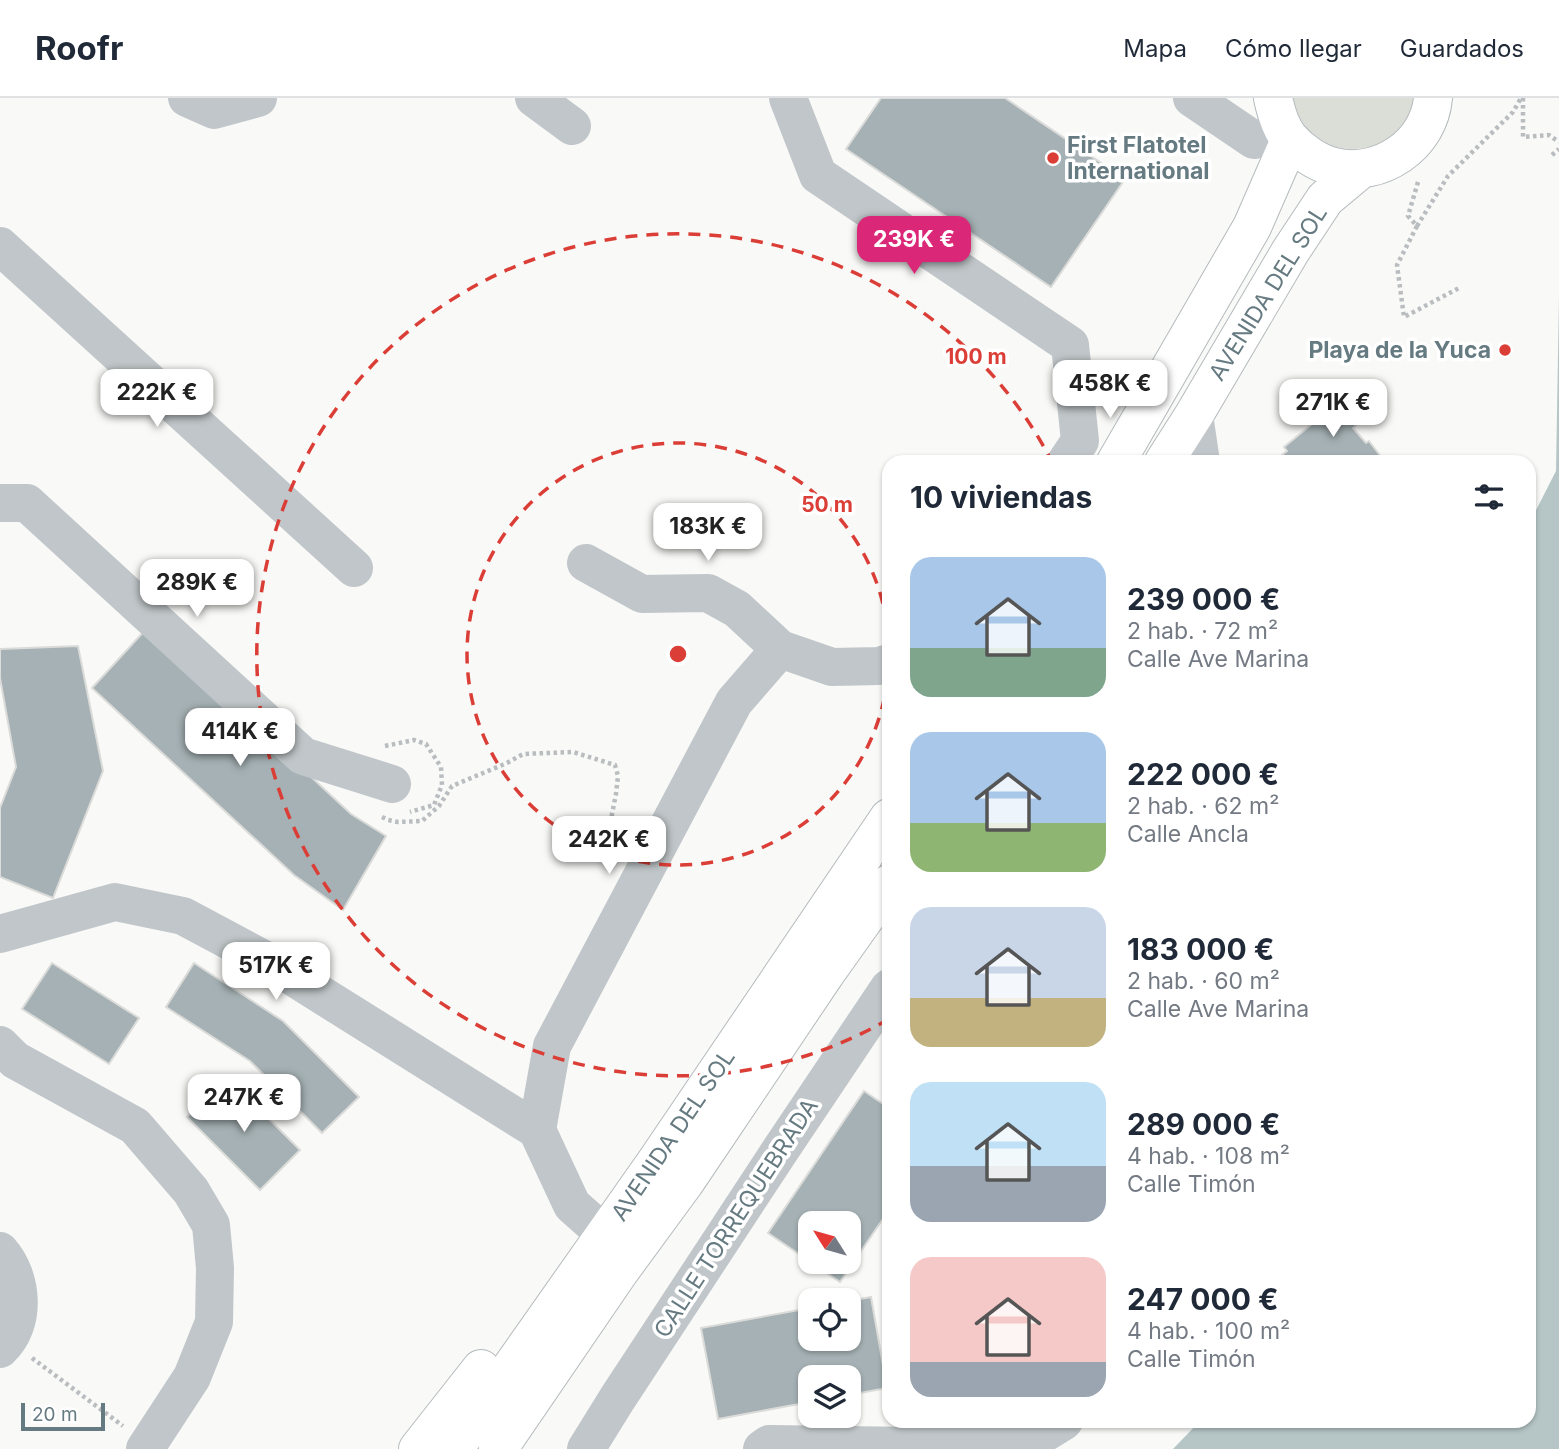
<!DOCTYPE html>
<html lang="es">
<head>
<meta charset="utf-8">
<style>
	body { margin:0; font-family:Inter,sans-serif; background:#f6f6f7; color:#1f2937; height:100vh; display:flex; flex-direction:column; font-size:26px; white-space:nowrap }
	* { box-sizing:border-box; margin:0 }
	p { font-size:23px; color:#747a83 }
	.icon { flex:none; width:38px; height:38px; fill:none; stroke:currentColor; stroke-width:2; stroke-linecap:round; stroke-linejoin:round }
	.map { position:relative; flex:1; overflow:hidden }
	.sheet { position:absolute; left:882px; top:357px; width:654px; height:973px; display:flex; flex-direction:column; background:#fff; border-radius:21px; box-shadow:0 2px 5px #0004 }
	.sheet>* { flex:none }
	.needle { width:46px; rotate:307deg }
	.buttons { position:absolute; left:798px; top:1113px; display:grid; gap:14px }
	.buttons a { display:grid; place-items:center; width:63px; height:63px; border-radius:14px; background:#fff; box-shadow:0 2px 5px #0004; font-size:35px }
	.scale { position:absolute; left:21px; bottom:18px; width:84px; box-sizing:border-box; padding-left:7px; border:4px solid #667a81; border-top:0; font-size:19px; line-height:24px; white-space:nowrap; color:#667a81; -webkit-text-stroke:5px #fff; paint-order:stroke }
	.price { position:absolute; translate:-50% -60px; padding:0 16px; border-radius:14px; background:#fff; color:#222; font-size:23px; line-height:46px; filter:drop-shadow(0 2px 4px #0008) }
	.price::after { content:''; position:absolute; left:50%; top:42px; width:21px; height:16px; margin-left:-10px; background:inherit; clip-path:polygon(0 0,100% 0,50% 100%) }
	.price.current { background:#db2777; color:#fff }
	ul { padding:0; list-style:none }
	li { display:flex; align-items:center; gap:21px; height:175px; padding:0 28px }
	li span { display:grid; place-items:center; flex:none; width:196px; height:140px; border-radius:21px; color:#555 }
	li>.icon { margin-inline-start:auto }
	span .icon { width:84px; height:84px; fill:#fffc; stroke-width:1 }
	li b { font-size:30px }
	h2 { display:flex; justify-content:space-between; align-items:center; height:84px; padding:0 28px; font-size:30px }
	header { display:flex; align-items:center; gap:42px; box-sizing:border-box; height:98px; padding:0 35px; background:#fff; border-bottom:2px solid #e0e1e3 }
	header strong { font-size:33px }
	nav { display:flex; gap:38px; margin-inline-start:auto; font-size:24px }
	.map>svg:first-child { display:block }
	.green { fill:#dbded7 }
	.water { fill:#b6c6c7 }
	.building { fill:#a5b1b4; stroke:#dbdbd9; stroke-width:2; fill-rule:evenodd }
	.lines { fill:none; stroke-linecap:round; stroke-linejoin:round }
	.major-casing { stroke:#b4babd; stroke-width:40 }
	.path { stroke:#b9bdbf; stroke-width:4.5; stroke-dasharray:3.5 3.5; stroke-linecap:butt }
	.minor { stroke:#c0c6c9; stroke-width:38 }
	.major { stroke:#fff; stroke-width:38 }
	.ring { fill:none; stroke:#db3e36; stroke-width:3.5; stroke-dasharray:12 9 }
	.poi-dot { fill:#db3e36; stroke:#fff; stroke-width:2.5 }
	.labels { text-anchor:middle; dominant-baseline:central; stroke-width:7; stroke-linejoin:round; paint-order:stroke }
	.poi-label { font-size:23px; font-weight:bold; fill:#667a81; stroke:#fff; text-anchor:start }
	.street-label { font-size:23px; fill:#667a81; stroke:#fff }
	.centre { fill:#db3e36; stroke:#fff; stroke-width:3.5 }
	.ring-label { font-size:21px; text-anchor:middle; font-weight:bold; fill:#db3e36; stroke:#fff; stroke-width:7; stroke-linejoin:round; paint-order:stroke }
</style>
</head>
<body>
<header>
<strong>Roofr</strong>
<nav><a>Mapa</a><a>Cómo llegar</a><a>Guardados</a></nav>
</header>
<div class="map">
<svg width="1559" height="1351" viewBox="0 0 1559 1351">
	<rect width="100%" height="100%" fill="#f9f9f7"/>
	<path class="green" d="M1291,0H1414C1409,48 1347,66 1312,37C1300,27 1296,14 1291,0Z"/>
	<path class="water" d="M1559,198V1351H1173L1200,1323H1530V424L1556,373Z"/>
	<path class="building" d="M881,0H1005L1125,81L1051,189L846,51Z
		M1353,297L1369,316L1353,330L1366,345L1369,343L1382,360V364H1273L1287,353L1284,349L1317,322L1320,325Z
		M149,528L351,716L386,738L343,812L294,777L92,590Z
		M78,548L103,673L53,800L0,779V710L16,669L0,580V551Z
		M52,865L139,920L109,966L22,911Z
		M194,865L283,923L359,999L322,1035L250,963L166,909Z
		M227,979L300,1052L260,1092L187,1019Z
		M864,993L889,1010V1112L840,1184L768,1135ZM810,1125H849V1164H810Z
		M871,1199L887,1290L849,1297V1279H810V1304L718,1321L701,1230L810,1210V1241H849V1203Z"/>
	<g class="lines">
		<defs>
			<path id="major" d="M1273,0C1276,14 1280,29 1289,40C1300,53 1317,65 1334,69C1380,80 1429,47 1433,0
				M1116,364L1252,129L1290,42
				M1164,364L1194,317L1290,154L1325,101L1361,71
				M418,1351L481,1271
				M454,1351L656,1064L889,720
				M498,1351L619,1174L685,1084L825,876L889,786"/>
		</defs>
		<use href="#major" class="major-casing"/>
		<path class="path" d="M1523,0V39L1549,37L1559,44
			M1552,57L1559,51
			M1418,84L1408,118L1417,128L1397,167L1404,219L1461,189
			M1417,128L1448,78L1513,14L1521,0
			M385,648L414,642L426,646L441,669L442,687L434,707L410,714
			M382,719L388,722L398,724L422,723L439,708L452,688L507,665L523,656L573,654L615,667L618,678L616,696L611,721L616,738L613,758
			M32,1260L123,1328"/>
		<path class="minor" d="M187,0L214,12L258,0
			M534,0L572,28
			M788,0L818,77L1070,247L1080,343L1066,364
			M1192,0L1254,42L1285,34
			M0,148L354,470
			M1194,317L1201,364
			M0,405H27L303,658L392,686
			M586,465L642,496L708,495L737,511L780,551
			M0,836L115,804L183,818L269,864L537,1032
			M0,947L15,962L135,1028L191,1093L211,1127L215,1170L214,1224L192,1279L145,1351
			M599,1131L572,1107L537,1032L552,948L734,604L780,551L832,569L879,568L889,565
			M0,1153C23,1179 27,1226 0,1251
			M586,1351L617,1301L781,1051L889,890
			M762,1351L769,1346L988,1349L1035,1341L1064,1323"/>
		<use href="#major" class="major"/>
	</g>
	<g class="ring">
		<path d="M889 558A211 211 0 1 1 889 554"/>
		<path d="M889 921A421 421 0 1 1 1051 362"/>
	</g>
	<g class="poi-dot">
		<circle cx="1053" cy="60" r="7"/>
		<circle cx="1505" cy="252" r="7"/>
	</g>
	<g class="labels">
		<g class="poi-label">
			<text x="1067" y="47">First Flatotel<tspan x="1067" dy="26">International</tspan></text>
			<text x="1491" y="252" text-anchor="end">Playa de la Yuca</text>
		</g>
		<g class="street-label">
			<text transform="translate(1268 195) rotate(-58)">AVENIDA DEL SOL</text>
			<text transform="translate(673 1037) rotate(-56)">AVENIDA DEL SOL</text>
			<text transform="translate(736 1120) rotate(-57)">CALLE TORREQUEBRADA</text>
		</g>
	</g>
	<circle cx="678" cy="556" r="10" class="centre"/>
	<g class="ring-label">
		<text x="976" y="266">100 m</text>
		<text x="827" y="414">50 m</text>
	</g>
</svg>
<div class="buttons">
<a><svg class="needle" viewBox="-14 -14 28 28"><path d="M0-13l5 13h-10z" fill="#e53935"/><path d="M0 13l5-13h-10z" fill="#747a83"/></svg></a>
<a><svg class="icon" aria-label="locate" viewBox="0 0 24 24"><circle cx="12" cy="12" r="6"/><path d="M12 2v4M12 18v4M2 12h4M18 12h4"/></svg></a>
<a><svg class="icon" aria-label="layers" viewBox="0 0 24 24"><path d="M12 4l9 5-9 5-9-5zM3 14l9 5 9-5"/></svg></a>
</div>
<div class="scale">20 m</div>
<b class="price current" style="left:914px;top:178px">239K €</b>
<b class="price" style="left:1110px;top:322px">458K €</b>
<b class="price" style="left:157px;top:331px">222K €</b>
<b class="price" style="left:1333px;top:341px">271K €</b>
<b class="price" style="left:708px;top:465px">183K €</b>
<b class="price" style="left:197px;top:521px">289K €</b>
<b class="price" style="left:240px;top:670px">414K €</b>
<b class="price" style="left:609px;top:778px">242K €</b>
<b class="price" style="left:276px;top:904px">517K €</b>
<b class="price" style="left:244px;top:1036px">247K €</b>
<section class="sheet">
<h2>10 viviendas<svg class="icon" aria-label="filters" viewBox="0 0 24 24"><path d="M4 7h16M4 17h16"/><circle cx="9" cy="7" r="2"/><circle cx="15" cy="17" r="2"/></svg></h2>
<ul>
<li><span style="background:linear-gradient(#a9c7e8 65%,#7fa58c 0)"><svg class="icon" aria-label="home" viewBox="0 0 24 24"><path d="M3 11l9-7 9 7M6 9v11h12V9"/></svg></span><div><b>239 000 €</b><p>2 hab. · 72 m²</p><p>Calle Ave Marina</p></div></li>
<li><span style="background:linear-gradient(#a9c7e8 65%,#8fb573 0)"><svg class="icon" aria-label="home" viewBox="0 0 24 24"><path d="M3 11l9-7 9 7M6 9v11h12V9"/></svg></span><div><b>222 000 €</b><p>2 hab. · 62 m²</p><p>Calle Ancla</p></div></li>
<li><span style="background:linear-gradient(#c9d6e8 65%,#c2b280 0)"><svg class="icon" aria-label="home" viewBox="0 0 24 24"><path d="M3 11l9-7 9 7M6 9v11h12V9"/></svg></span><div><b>183 000 €</b><p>2 hab. · 60 m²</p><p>Calle Ave Marina</p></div></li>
<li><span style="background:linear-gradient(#bfe0f5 60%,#9aa5b1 0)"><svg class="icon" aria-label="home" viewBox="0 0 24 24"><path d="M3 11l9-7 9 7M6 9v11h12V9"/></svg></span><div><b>289 000 €</b><p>4 hab. · 108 m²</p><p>Calle Timón</p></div></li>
<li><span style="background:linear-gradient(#f6c9c9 75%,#9aa5b1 0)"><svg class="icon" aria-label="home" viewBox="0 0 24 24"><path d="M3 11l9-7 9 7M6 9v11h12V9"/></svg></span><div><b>247 000 €</b><p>4 hab. · 100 m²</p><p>Calle Timón</p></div></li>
</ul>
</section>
</div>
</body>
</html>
